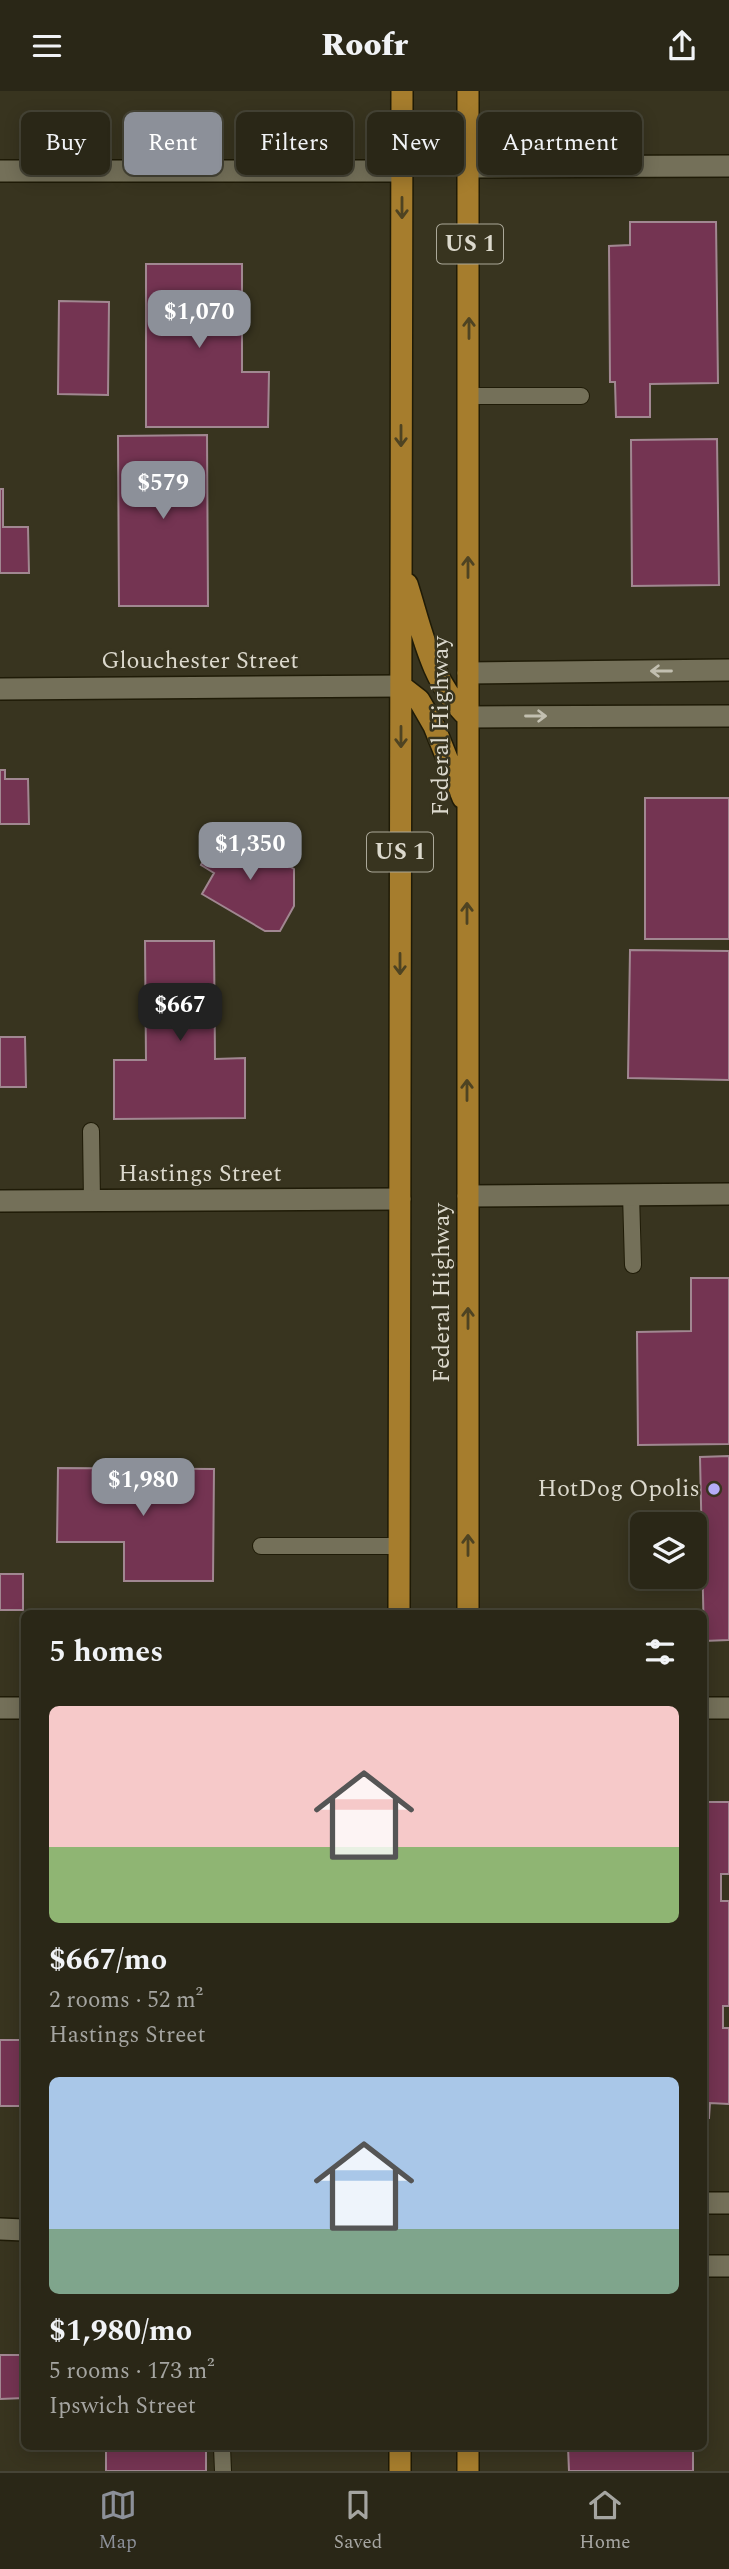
<!DOCTYPE html>
<html lang="en">
<head>
<meta charset="utf-8">
<style>
	body { margin:0; font-family:Spectral,serif; background:#363324; color:#f1f3f6; height:100vh; display:flex; flex-direction:column; font-size:26px; white-space:nowrap }
	* { box-sizing:border-box; margin:0 }
	p { font-size:23px; color:#a5a5a1 }
	.icon { flex:none; width:38px; height:38px; fill:none; stroke:currentColor; stroke-width:2; stroke-linecap:round; stroke-linejoin:round }
	.map { position:relative; flex:1; overflow:hidden }
	.sheet { position:absolute; left:21px; top:1519px; width:686px; height:840px; display:flex; flex-direction:column; background:#2a2717; border-radius:10px; box-shadow:0 4px 18px #0003,0 0 0 2px #464436 }
	.sheet>* { flex:none }
	.guide { position:absolute; left:21px; top:21px; width:688px; height:63px; display:flex; gap:14px }
	.buttons { position:absolute; left:630px; top:1421px; display:grid; gap:14px }
	.buttons a { display:grid; place-items:center; width:77px; height:77px; border-radius:10px; background:#2a2717; box-shadow:0 4px 18px #0003,0 0 0 2px #464436; font-size:35px }
	.price { position:absolute; translate:-50% -60px; padding:0 16px; border-radius:14px; background:#8c9099; color:#fff; font-size:23px; line-height:46px; filter:drop-shadow(0 2px 4px #0008) }
	.price::after { content:''; position:absolute; left:50%; top:42px; width:21px; height:16px; margin-left:-10px; background:inherit; clip-path:polygon(0 0,100% 0,50% 100%) }
	.price.selected { background:#222; color:#fff }
	ul { padding:0; list-style:none }
	li { display:grid; align-content:center; gap:14px; height:371px; padding:0 28px }
	li span { display:grid; place-items:center; height:217px; border-radius:10px; color:#555 }
	li>.icon { margin-inline-start:auto }
	span .icon { width:126px; height:126px; fill:#fffc; stroke-width:1 }
	li b { font-size:30px }
	h2 { display:flex; justify-content:space-between; align-items:center; height:84px; padding:0 28px; font-size:30px }
	.chip { padding:0 24px; border-radius:10px; background:#2a2717; box-shadow:0 4px 18px #0003,0 0 0 2px #464436; font-size:24px; line-height:63px }
	.chip.selected { background:#8c9099; color:#fff }
	header { display:flex; justify-content:space-between; align-items:center; height:91px; padding:0 28px; background:#2a2717; font-size:32px; font-weight:800 }
	.dock { display:flex; justify-content:space-around; align-items:center; height:98px; border-top:2px solid #464436; background:#2a2717; font-size:19px; color:#a5a5a1 }
	.dock a { display:grid; justify-items:center; gap:4px }
	.dock .selected { color:#8c9099 }
	.map>svg:first-child { display:block }
	.building { fill:#743452; stroke:#a18791; stroke-width:2 }
	.lines { fill:none; stroke-linecap:round; stroke-linejoin:round }
	.lane-casing { stroke:#1f1b07; stroke-width:18 }
	.street-casing { stroke:#1f1b07; stroke-width:24 }
	.primary-casing { stroke:#1f1b07; stroke-width:24 }
	.lane { stroke:#747059; stroke-width:16 }
	.street { stroke:#747059; stroke-width:21 }
	.primary { stroke:#a67d2d; stroke-width:21 }
	.oneway { stroke:#4e4322 }
	.oneway2 { stroke:#c2bfb0 }
	.poi-dot { fill:#b5acf8; stroke:#38341f; stroke-width:2.5 }
	.labels { text-anchor:middle; dominant-baseline:central; stroke-width:5; stroke-linejoin:round; paint-order:stroke }
	.shield { fill:#38341f; stroke:#aba899; stroke-width:2 }
	.shield-label { font-size:23px; font-weight:bold; fill:#dcd9cd }
	.street-label { font-size:24px; fill:#dcd9cd; stroke:#38341f }
	.poi-label { font-size:24px; fill:#dcd9cd; stroke:#38341f; text-anchor:end }
</style>
</head>
<body>
<header><svg class="icon" aria-label="menu" viewBox="0 0 24 24"><path d="M4 6h16M4 12h16M4 18h16"/></svg>Roofr<svg class="icon" aria-label="share" viewBox="0 0 24 24"><path d="M12 15V3M7 8l5-5 5 5M5 13v7h14v-7"/></svg></header>
<div class="map">
<svg width="729" height="2380" viewBox="0 0 729 2380">
	<rect width="100%" height="100%" fill="#38341f"/>
	<path class="building" d="M630,131H716L718,292L650,293V326H616L615,291H610L609,155L630,154Z
		M146,173H242V281H269L268,336H146Z
		M59,210L109,211L108,304L58,303Z
		M207,344L208,515H119L118,345Z
		M717,348L719,494L632,495L631,349Z
		M0,398H3V436H28L29,482H0Z
		M0,679H5V688H28L29,733H0Z
		M645,707H729V848H645Z
		M223,736L294,778V815L280,840H265L202,803L214,782L201,774Z
		M145,850H214L215,968L245,967V1027L114,1028V969H146Z
		M630,859L729,860V989L628,987Z
		M0,946H25L26,996H0Z
		M691,1187H729V1353L638,1354L637,1241L691,1240Z
		M729,1365V1549L704,1550L700,1366Z
		M58,1377L214,1378L213,1490H124V1451H57Z
		M0,1483H23V1519H0Z
		M704,1702H707L708,1711H729V1783H721V1810H729V1915H723V1937H729V2013L710,2012L709,2027H704Z
		M0,1949H20L22,2015H0Z
		M0,2264H24V2307L0,2308Z
		M106,2356H206V2380H106Z
		M568,2356H693V2380H569Z"/>
	<g class="lines">
		<defs>
			<path id="lane" d="M469,305H581
				M91,1040L92,1110
				M631,1103L633,1174
				M261,1455H399
				M222,2356L223,2380"/>
			<path id="street" d="M470,76L729,75
				M0,80H402
				M468,582L729,579
				M0,598L401,595
				M468,626L729,625
				M468,1105L729,1103
				M0,1110L400,1108
				M0,1617H24
				M704,1617H729
				M704,2112H729
				M0,2138L24,2139
				M704,2175H729"/>
			<path id="primary" d="M468,0V1522
				M407,493C422,540 431,592 468,626
				M401,595L419,609L434,635L463,707
				M399,1522L402,0
				M400,2356V2380
				M468,2356V2380"/>
		</defs>
		<use href="#lane" class="lane-casing"/>
		<use href="#street" class="street-casing"/>
		<use href="#primary" class="primary-casing"/>
		<use href="#lane" class="lane"/>
		<use href="#street" class="street"/>
		<use href="#primary" class="primary"/>
	</g>
	<defs><path id="oneway-shaft" d="M-6 0H5M1.5-3L5.5 0L1.5 3" fill="none" stroke-width="1.6" stroke-linecap="round" stroke-linejoin="round" transform="scale(1.75)"/></defs>
	<g class="oneway">
		<use href="#oneway-shaft" transform="translate(402 117) rotate(90)"/>
		<use href="#oneway-shaft" transform="translate(469 237) rotate(-90)"/>
		<use href="#oneway-shaft" transform="translate(401 345) rotate(90)"/>
		<use href="#oneway-shaft" transform="translate(468 476) rotate(-90)"/>
		<use href="#oneway-shaft" transform="translate(401 646) rotate(90)"/>
		<use href="#oneway-shaft" transform="translate(467 822) rotate(-90)"/>
		<use href="#oneway-shaft" transform="translate(400 873) rotate(90)"/>
		<use href="#oneway-shaft" transform="translate(467 999) rotate(-90)"/>
		<use href="#oneway-shaft" transform="translate(468 1227) rotate(-90)"/>
		<use href="#oneway-shaft" transform="translate(468 1454) rotate(-90)"/>
	</g>
	<g class="oneway2">
		<use href="#oneway-shaft" transform="translate(661 580) rotate(180)"/>
		<use href="#oneway-shaft" transform="translate(536 625)"/>
	</g>
	<circle class="poi-dot" cx="714" cy="1398" r="7"/>
	<g class="labels">
		<g class="shield">
			<rect x="437" y="133.5" width="66" height="39" rx="5"/>
			<rect x="367" y="741.5" width="66" height="39" rx="5"/>
		</g>
		<g class="shield-label">
			<text x="470" y="153">US 1</text>
			<text x="400" y="761">US 1</text>
		</g>
		<g class="street-label">
			<text x="200" y="570">Glouchester Street</text>
			<text transform="translate(441 635) rotate(-90)">Federal Highway</text>
			<text x="200" y="1083">Hastings Street</text>
			<text transform="translate(442 1202) rotate(-90)">Federal Highway</text>
		</g>
		<g class="poi-label">
			<text x="700" y="1398">HotDog Opolis</text>
		</g>
	</g>
</svg>
<div class="buttons">
<a><svg class="icon" aria-label="layers" viewBox="0 0 24 24"><path d="M12 4l9 5-9 5-9-5zM3 14l9 5 9-5"/></svg></a>
</div>
<b class="price" style="left:199px;top:259px">$1,070</b>
<b class="price" style="left:163px;top:430px">$579</b>
<b class="price" style="left:250px;top:791px">$1,350</b>
<b class="price selected" style="left:180px;top:952px">$667</b>
<b class="price" style="left:143px;top:1427px">$1,980</b>
<div class="guide">
<a class="chip">Buy</a>
<a class="chip selected">Rent</a>
<a class="chip">Filters</a>
<a class="chip">New</a>
<a class="chip">Apartment</a>
</div>
<section class="sheet">
<h2>5 homes<svg class="icon" aria-label="filters" viewBox="0 0 24 24"><path d="M4 7h16M4 17h16"/><circle cx="9" cy="7" r="2"/><circle cx="15" cy="17" r="2"/></svg></h2>
<ul>
<li><span style="background:linear-gradient(#f6c9c9 65%,#8fb573 0)"><svg class="icon" aria-label="home" viewBox="0 0 24 24"><path d="M3 11l9-7 9 7M6 9v11h12V9"/></svg></span><div><b>$667/mo</b><p>2 rooms · 52 m²</p><p>Hastings Street</p></div></li>
<li><span style="background:linear-gradient(#a9c7e8 70%,#7fa58c 0)"><svg class="icon" aria-label="home" viewBox="0 0 24 24"><path d="M3 11l9-7 9 7M6 9v11h12V9"/></svg></span><div><b>$1,980/mo</b><p>5 rooms · 173 m²</p><p>Ipswich Street</p></div></li>
</ul>
</section>
</div>
<nav class="dock">
<a class="selected"><svg class="icon" aria-label="map" viewBox="0 0 24 24"><path d="M3 6l6-2 6 2 6-2v14l-6 2-6-2-6 2zM9 4v14M15 6v14"/></svg>Map</a>
<a><svg class="icon" aria-label="saved" viewBox="0 0 24 24"><path d="M7 4h10v16l-5-4-5 4z"/></svg>Saved</a>
<a><svg class="icon" aria-label="home" viewBox="0 0 24 24"><path d="M3 11l9-7 9 7M6 9v11h12V9"/></svg>Home</a>
</nav>
</body>
</html>
